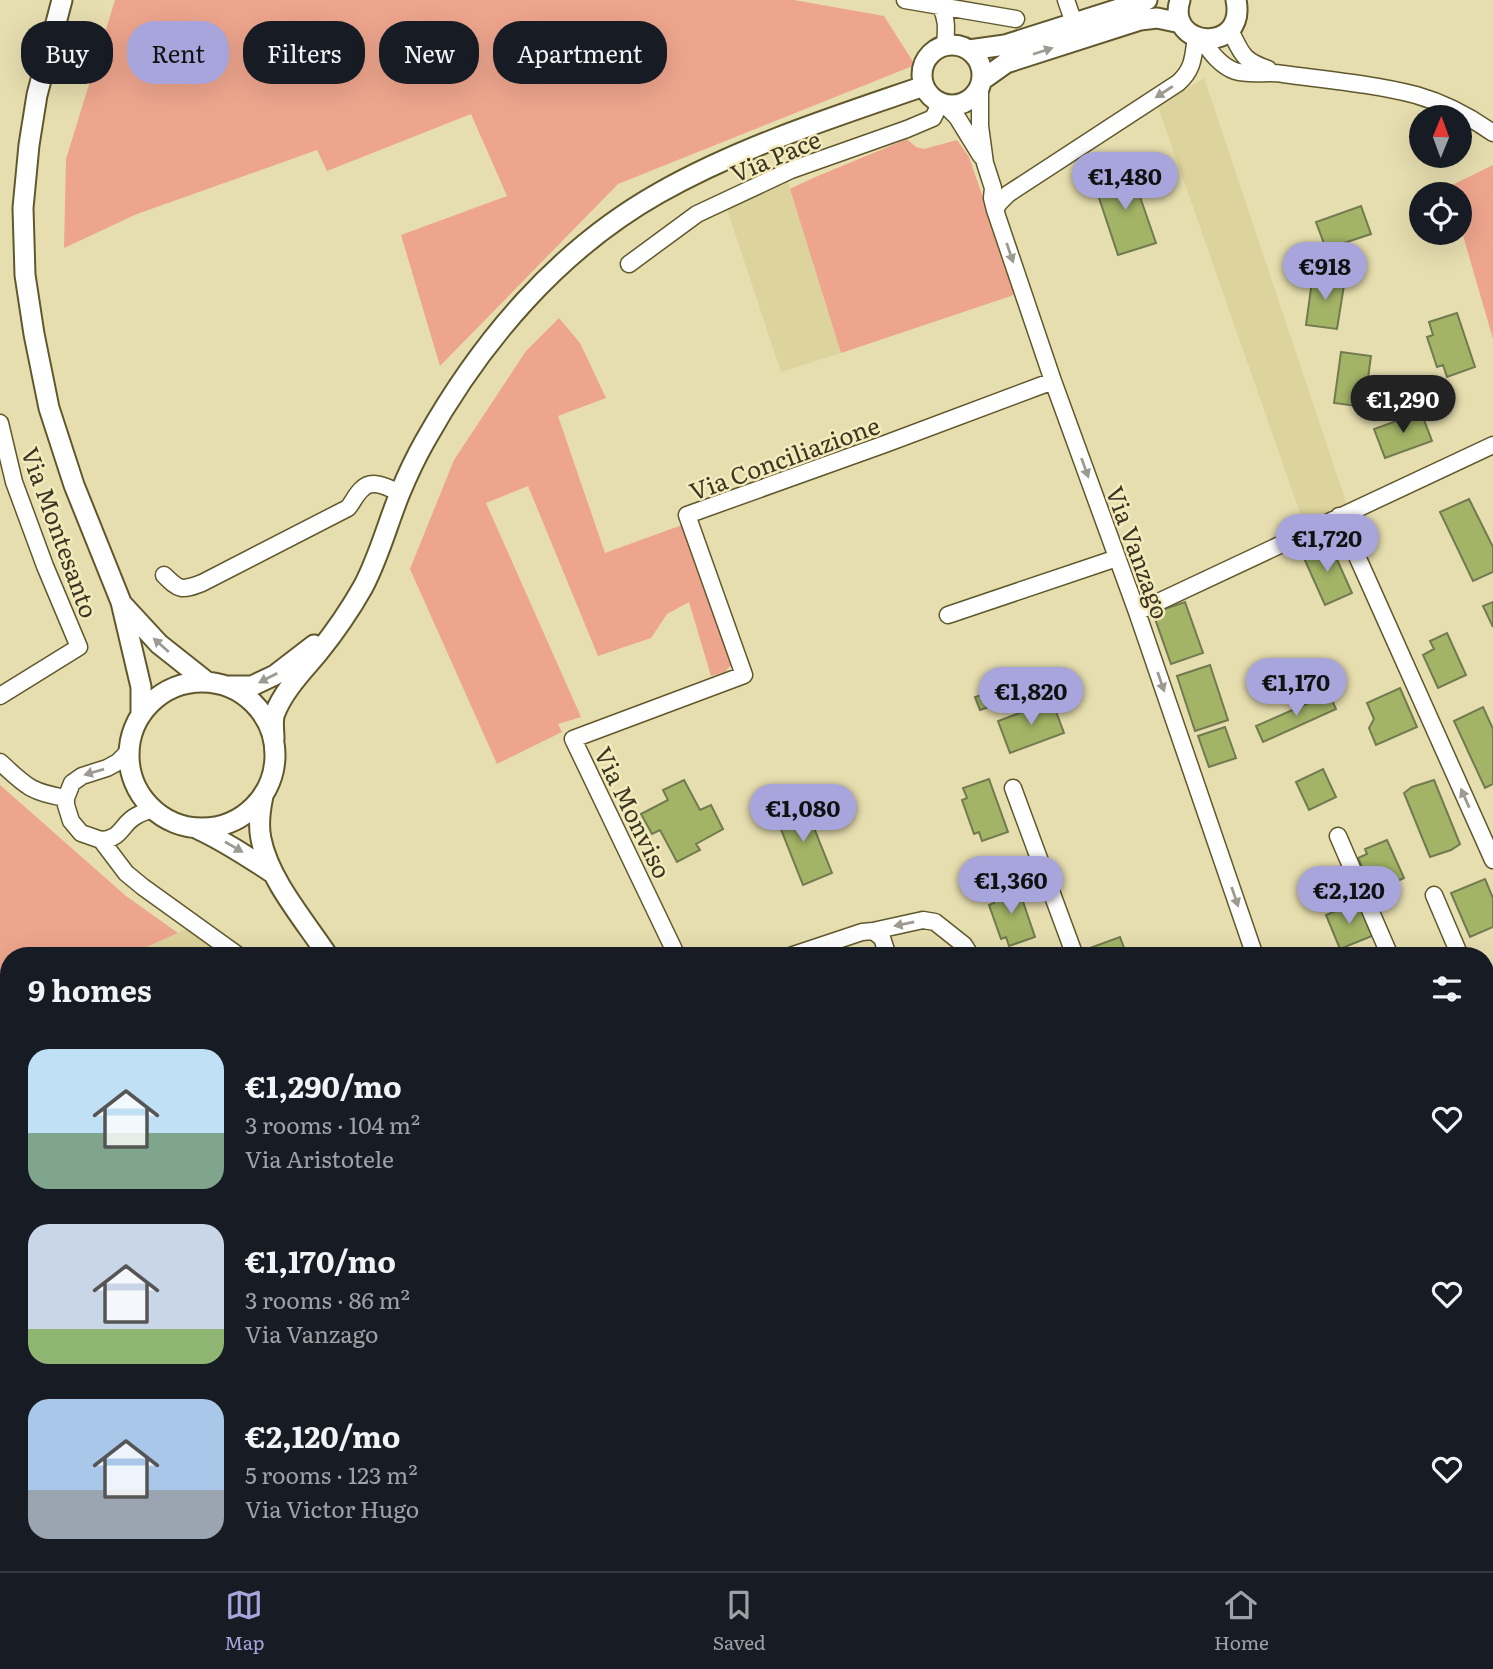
<!DOCTYPE html>
<html lang="en">
<head>
<meta charset="utf-8">
<style>
	body { margin:0; font-family:Literata,serif; background:#242831; color:#f1f3f6; height:100vh; display:flex; flex-direction:column; font-size:26px; white-space:nowrap }
	* { box-sizing:border-box; margin:0 }
	p { font-size:23px; color:#9ea1a6 }
	.icon { flex:none; width:38px; height:38px; fill:none; stroke:currentColor; stroke-width:2; stroke-linecap:round; stroke-linejoin:round }
	.map { position:relative; flex:1; overflow:hidden }
	.panel { position:absolute; left:0px; top:947px; width:1494px; height:625px; display:flex; flex-direction:column; background:#171b24; border-radius:28px 28px 0 0; box-shadow:0 7px 28px #0002 }
	.panel>* { flex:none }
	.guide { position:absolute; left:21px; top:21px; width:700px; height:63px; display:flex; gap:14px }
	.needle { width:46px; rotate:1deg }
	.tools { position:absolute; left:1409px; top:105px; display:grid; gap:14px }
	.tools a { display:grid; place-items:center; width:63px; height:63px; border-radius:50%; background:#171b24; box-shadow:0 7px 28px #0002; font-size:35px }
	.price { position:absolute; translate:-50% -60px; padding:0 16px; border-radius:24px; background:#a7a5dc; color:#111; font-size:23px; line-height:46px; filter:drop-shadow(0 2px 4px #0008) }
	.price::after { content:''; position:absolute; left:50%; top:42px; width:21px; height:16px; margin-left:-10px; background:inherit; clip-path:polygon(0 0,100% 0,50% 100%) }
	.price.active { background:#222; color:#fff }
	ul { padding:0; list-style:none }
	li { display:flex; align-items:center; gap:21px; height:175px; padding:0 28px }
	li span { display:grid; place-items:center; flex:none; width:196px; height:140px; border-radius:21px; color:#555 }
	li>.icon { margin-inline-start:auto }
	span .icon { width:84px; height:84px; fill:#fffc; stroke-width:1 }
	li b { font-size:30px }
	h2 { display:flex; justify-content:space-between; align-items:center; height:84px; padding:0 28px; font-size:30px }
	.pill { padding:0 24px; border-radius:28px; background:#171b24; box-shadow:0 7px 28px #0002; font-size:24px; line-height:63px }
	.pill.active { background:#a7a5dc; color:#111 }
	.tab-bar { display:flex; justify-content:space-around; align-items:center; height:98px; border-top:2px solid #363941; background:#171b24; font-size:19px; color:#9ea1a6 }
	.tab-bar a { display:grid; justify-items:center; gap:4px }
	.tab-bar .active { color:#a7a5dc }
	.map>svg:first-child { display:block }
	.built { fill:#ddd39c }
	.green { fill:#eea58d }
	.building { fill:#a3b466; stroke:#717a50; stroke-width:2 }
	.lines { fill:none; stroke-linecap:round; stroke-linejoin:round }
	.minor-casing { stroke:#60582d; stroke-width:19 }
	.tertiary-casing { stroke:#60582d; stroke-width:23 }
	.minor { stroke:#fff; stroke-width:16 }
	.tertiary { stroke:#fff; stroke-width:19 }
	.oneway { fill:#9c9a91 }
	.labels { text-anchor:middle; dominant-baseline:central; stroke-width:5; stroke-linejoin:round; paint-order:stroke }
	.street-label { font-size:24px; fill:#3a3623; stroke:#f4ebbc }
</style>
</head>
<body>
<div class="map">
<svg width="1493" height="1571" viewBox="0 0 1493 1571">
	<rect width="100%" height="100%" fill="#e6deaf"/>
	<path class="built" d="M1204,78L1348,508L1305,527L1158,107Z
		M784,169L841,353L781,372L722,194Z
		M200,923L247,955L129,956Z"/>
	<path class="green" d="M115,0H794L884,16L915,65L618,184L440,366L401,235L507,196L471,114L327,171L317,150L137,214L64,248L66,159Z
		M907,139L916,147L924,149L957,140L969,157L1016,293L1011,296L841,353L790,189L813,178Z
		M1493,165V339L1460,225V194H1450L1448,187Z
		M559,318L580,343L606,398L558,416L605,553L682,525L731,665L725,672L711,676L689,602L667,614L651,638L598,656L528,486L486,503L581,717L558,724L562,732L497,764L410,569L454,460L526,351Z
		M0,785L126,896L178,933L129,955L9,956V1011L0,1015Z
		M556,1563H631L611,1571H558Z
		M704,1563H866L869,1571H708Z"/>
	<path class="building" d="M1130,168L1156,243L1118,255L1095,186L1107,182L1105,176Z
		M1361,206L1371,234L1326,249L1316,222Z
		M1313,274L1345,279L1337,329L1306,325Z
		M1457,313L1475,367L1447,377L1443,365L1437,367L1427,337L1433,335L1429,322Z
		M1341,352L1371,356L1364,407L1334,403Z
		M1421,412L1432,441L1385,458L1374,429Z
		M1469,499L1493,547V572L1473,581L1440,512Z
		M1330,544L1352,593L1325,605L1303,556Z
		M1185,602L1203,653L1171,664L1153,613Z
		M1493,602V627L1483,606Z
		M1447,633L1466,675L1438,688L1423,655L1434,649L1430,641Z
		M1210,665L1228,720L1195,731L1177,676Z
		M1052,671L1057,684L980,710L975,697Z
		M1400,688L1417,727L1376,745L1369,728L1374,719L1367,703Z
		M1329,694L1336,709L1263,742L1256,726Z
		M1052,701L1064,733L1010,753L998,721Z
		M1483,707L1493,729V784L1485,788L1454,721Z
		M1225,727L1236,758L1209,767L1198,736Z
		M1323,769L1336,797L1309,810L1296,782Z
		M989,779L1008,832L982,841L979,832L974,834L962,800L967,798L963,788Z
		M684,780L700,810L711,805L723,829L696,844L700,850L677,862L660,830L652,834L641,814L668,800L663,790Z
		M1434,780L1460,844L1451,850L1430,857L1404,793L1412,787Z
		M804,803L832,873L803,885L775,814Z
		M1387,840L1404,878L1374,892L1358,858L1367,854L1365,849Z
		M1485,879L1493,898V927L1470,937L1451,893Z
		M1017,884L1035,937L1009,946L1006,937L1001,939L989,905L994,903L991,893Z
		M1358,902L1372,936L1340,949L1326,915Z
		M1120,937L1127,956H1090L1087,949Z
		M1493,1303V1327L1486,1329V1306Z
		M1493,1409V1496L1486,1480V1413Z
		M1493,1511V1549L1486,1551V1514Z
		M1334,1563H1382L1383,1568L1366,1571H1336Z"/>
	<g class="lines">
		<defs>
			<path id="minor" d="M905,0L940,6C948,19 946,31 945,46
				M1066,0L1074,23
				M940,6L1016,19
				M1230,30C1242,54 1242,60 1268,69
				M1201,39C1210,51 1220,66 1235,71C1251,76 1268,71 1283,74C1327,80 1373,84 1416,95C1444,103 1469,116 1493,133
				M980,86V126L985,163L993,188L992,198L995,210L1053,381L1137,612L1255,956
				M944,104L957,117L981,156
				M995,210L999,203L1008,194L1178,83C1194,69 1193,56 1196,37
				M629,264L697,214L791,170L907,129L933,118L941,102
				M0,423L14,482L45,566L79,647L0,696
				M1339,516L1493,860
				M164,575C179,590 181,591 202,583L348,508C353,502 356,494 362,489C372,478 389,488 400,493
				M1137,612L1493,445
				M948,615L1117,558
				M129,751L118,762L107,768L82,776L72,783L66,798V805L71,821L81,833L101,840L126,873L143,887L239,956
				M0,762C26,786 30,792 66,798
				M1013,788L1075,956
				M1338,836L1390,956
				M101,840C122,839 121,824 136,816C141,813 147,811 153,809
				M1434,895L1460,956
				M873,931L923,920L935,922L964,945L971,956
				M677,956L573,739L744,675L687,515L885,444L1053,381
				M790,956L862,932L873,931L882,938L888,956
				M1486,1017L1493,1034
				M0,1234L9,1230
				M0,1544L9,1540
				M1486,1558L1493,1556
				M905,1563L908,1571
				M1419,1571C1431,1567 1448,1566 1462,1563"/>
			<path id="tertiary" d="M62,0L37,95L29,145L23,208L25,275L34,334L49,408L74,485L121,602L141,687V715
				M1180,0C1165,48 1247,55 1236,0
				M922 75a30 30 0 1 1 60 0a30 30 0 1 1-60 0Z
				M969,50L1005,45L1147,0
				M982,80L1006,63L1140,20L1157,18L1181,23
				M123,605L159,644L207,682
				M129 755a73 73 0 1 1 146 0a73 73 0 1 1-146 0Z
				M229,686H252L275,675L314,645
				M274,739C274,731 272,720 275,713C284,690 303,671 318,653C334,633 350,610 363,587C379,557 387,525 400,493C407,476 416,457 425,441C481,341 558,250 659,193C742,146 834,117 924,86
				M263,796C260,810 258,825 261,839C269,880 305,921 328,956
				M198,829C224,841 247,856 271,872
				M522,1563L524,1571"/>
		</defs>
		<use href="#minor" class="minor-casing"/>
		<use href="#tertiary" class="tertiary-casing"/>
		<use href="#minor" class="minor"/>
		<use href="#tertiary" class="tertiary"/>
	</g>
	<defs><path id="oneway-solid" d="M-6-.8H1V-3.2L6.5 0L1 3.2V.8H-6Z" transform="scale(1.75)"/></defs>
	<g class="oneway">
		<use href="#oneway-solid" transform="translate(1043 51) rotate(-18)"/>
		<use href="#oneway-solid" transform="translate(1164 92) rotate(147)"/>
		<use href="#oneway-solid" transform="translate(1010 253) rotate(71)"/>
		<use href="#oneway-solid" transform="translate(1085 468) rotate(70)"/>
		<use href="#oneway-solid" transform="translate(161 645) rotate(-138)"/>
		<use href="#oneway-solid" transform="translate(268 678) rotate(153)"/>
		<use href="#oneway-solid" transform="translate(1161 682) rotate(71)"/>
		<use href="#oneway-solid" transform="translate(94 772) rotate(164)"/>
		<use href="#oneway-solid" transform="translate(1465 798) rotate(-114)"/>
		<use href="#oneway-solid" transform="translate(234 847) rotate(30)"/>
		<use href="#oneway-solid" transform="translate(1235 897) rotate(71)"/>
		<use href="#oneway-solid" transform="translate(904 924) rotate(168)"/>
	</g>
	<g class="labels">
		<g class="street-label">
			<text transform="translate(775 155) rotate(-23)">Via Pace</text>
			<text transform="translate(784 457) rotate(-20)">Via Conciliazione</text>
			<text transform="translate(61 532) rotate(70)">Via Montesanto</text>
			<text transform="translate(1139 552) rotate(70)">Via Vanzago</text>
			<text transform="translate(634 812) rotate(64)">Via Monviso</text>
		</g>
	</g>
</svg>
<div class="tools">
<a><svg class="needle" viewBox="-14 -14 28 28"><path d="M0-13l5 13h-10z" fill="#e53935"/><path d="M0 13l5-13h-10z" fill="#9ea1a6"/></svg></a>
<a><svg class="icon" aria-label="locate" viewBox="0 0 24 24"><circle cx="12" cy="12" r="6"/><path d="M12 2v4M12 18v4M2 12h4M18 12h4"/></svg></a>
</div>
<b class="price" style="left:1125px;top:212px">€1,480</b>
<b class="price" style="left:1325px;top:302px">€918</b>
<b class="price active" style="left:1403px;top:435px">€1,290</b>
<b class="price" style="left:1327px;top:574px">€1,720</b>
<b class="price" style="left:1296px;top:718px">€1,170</b>
<b class="price" style="left:1031px;top:727px">€1,820</b>
<b class="price" style="left:803px;top:844px">€1,080</b>
<b class="price" style="left:1011px;top:916px">€1,360</b>
<b class="price" style="left:1349px;top:926px">€2,120</b>
<div class="guide">
<a class="pill">Buy</a>
<a class="pill active">Rent</a>
<a class="pill">Filters</a>
<a class="pill">New</a>
<a class="pill">Apartment</a>
</div>
<section class="panel">
<h2>9 homes<svg class="icon" aria-label="filters" viewBox="0 0 24 24"><path d="M4 7h16M4 17h16"/><circle cx="9" cy="7" r="2"/><circle cx="15" cy="17" r="2"/></svg></h2>
<ul>
<li><span style="background:linear-gradient(#bfe0f5 60%,#7fa58c 0)"><svg class="icon" aria-label="home" viewBox="0 0 24 24"><path d="M3 11l9-7 9 7M6 9v11h12V9"/></svg></span><div><b>€1,290/mo</b><p>3 rooms · 104 m²</p><p>Via Aristotele</p></div><svg class="icon" aria-label="heart" viewBox="0 0 24 24"><path d="M12 20l-8-8c-3-5 5-10 8-4 3-6 11-1 8 4z"/></svg></li>
<li><span style="background:linear-gradient(#c9d6e8 75%,#8fb573 0)"><svg class="icon" aria-label="home" viewBox="0 0 24 24"><path d="M3 11l9-7 9 7M6 9v11h12V9"/></svg></span><div><b>€1,170/mo</b><p>3 rooms · 86 m²</p><p>Via Vanzago</p></div><svg class="icon" aria-label="heart" viewBox="0 0 24 24"><path d="M12 20l-8-8c-3-5 5-10 8-4 3-6 11-1 8 4z"/></svg></li>
<li><span style="background:linear-gradient(#a9c7e8 65%,#9aa5b1 0)"><svg class="icon" aria-label="home" viewBox="0 0 24 24"><path d="M3 11l9-7 9 7M6 9v11h12V9"/></svg></span><div><b>€2,120/mo</b><p>5 rooms · 123 m²</p><p>Via Victor Hugo</p></div><svg class="icon" aria-label="heart" viewBox="0 0 24 24"><path d="M12 20l-8-8c-3-5 5-10 8-4 3-6 11-1 8 4z"/></svg></li>
</ul>
</section>
</div>
<nav class="tab-bar">
<a class="active"><svg class="icon" aria-label="map" viewBox="0 0 24 24"><path d="M3 6l6-2 6 2 6-2v14l-6 2-6-2-6 2zM9 4v14M15 6v14"/></svg>Map</a>
<a><svg class="icon" aria-label="saved" viewBox="0 0 24 24"><path d="M7 4h10v16l-5-4-5 4z"/></svg>Saved</a>
<a><svg class="icon" aria-label="home" viewBox="0 0 24 24"><path d="M3 11l9-7 9 7M6 9v11h12V9"/></svg>Home</a>
</nav>
</body>
</html>
